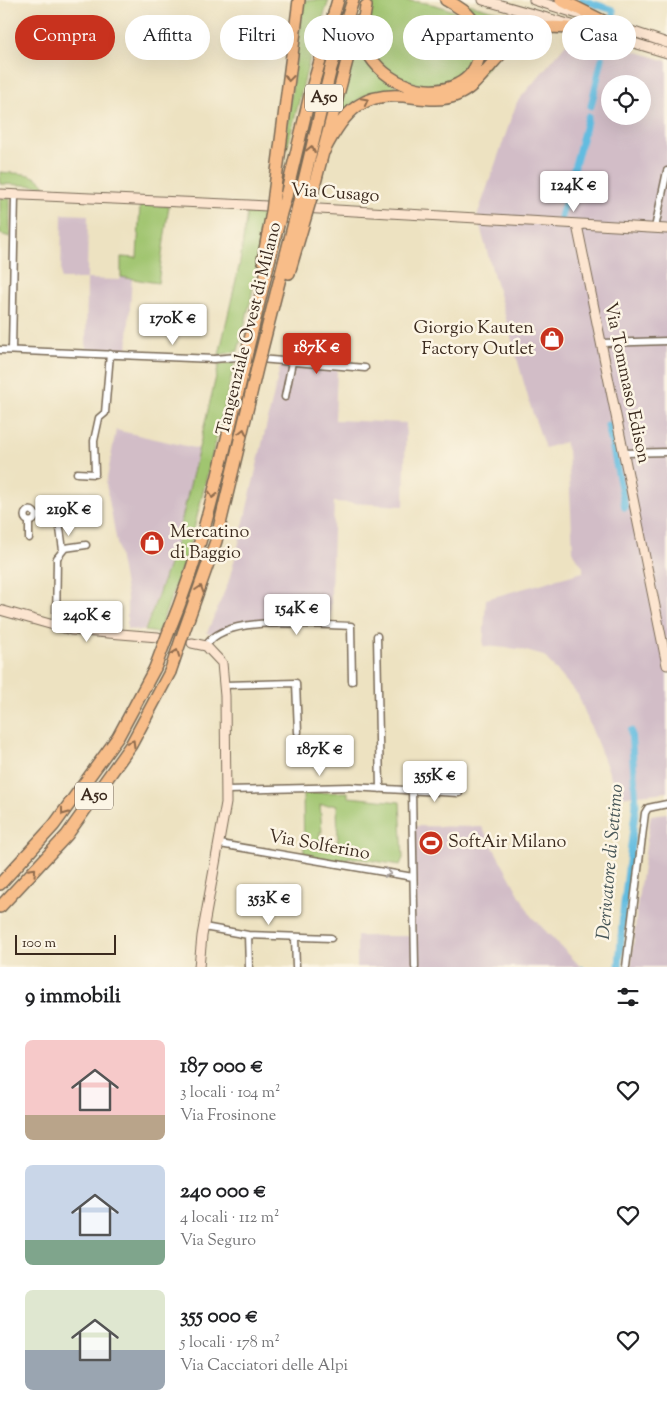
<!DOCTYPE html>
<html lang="it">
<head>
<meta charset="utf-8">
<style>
	body { margin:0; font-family:"Sorts Mill Goudy",serif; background:#f2f2f2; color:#202124; height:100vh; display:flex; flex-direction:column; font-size:19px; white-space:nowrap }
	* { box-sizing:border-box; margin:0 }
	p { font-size:16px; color:#757577 }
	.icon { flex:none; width:28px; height:28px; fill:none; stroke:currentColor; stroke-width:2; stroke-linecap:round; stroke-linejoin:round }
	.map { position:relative; height:967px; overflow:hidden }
	.side { display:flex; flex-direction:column; background:#fff; flex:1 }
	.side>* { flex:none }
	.guide { position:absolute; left:15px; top:15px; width:638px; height:45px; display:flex; gap:10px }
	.controls { position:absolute; left:601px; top:75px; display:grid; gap:10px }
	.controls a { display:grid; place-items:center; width:50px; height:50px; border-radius:50%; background:#fff; box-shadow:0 5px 20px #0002; font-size:25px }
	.scale { position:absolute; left:15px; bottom:12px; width:101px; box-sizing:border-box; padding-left:5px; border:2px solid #3b2a1e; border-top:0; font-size:14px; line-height:18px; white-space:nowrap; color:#3b2a1e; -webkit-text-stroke:4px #fcf5e5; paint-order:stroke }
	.price { position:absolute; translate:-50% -42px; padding:0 11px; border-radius:5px; background:#fff; color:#222; font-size:16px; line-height:32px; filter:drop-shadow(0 1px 2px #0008) }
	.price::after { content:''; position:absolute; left:50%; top:30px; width:15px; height:11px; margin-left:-8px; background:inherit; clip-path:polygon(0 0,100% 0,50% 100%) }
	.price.selected { background:#c8321e; color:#fff }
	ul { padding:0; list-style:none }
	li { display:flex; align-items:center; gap:15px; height:125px; padding:0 25px }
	li span { display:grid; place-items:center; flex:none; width:140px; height:100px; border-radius:8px; color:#555 }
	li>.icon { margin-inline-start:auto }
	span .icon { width:60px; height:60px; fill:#fffc; stroke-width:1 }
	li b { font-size:21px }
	h2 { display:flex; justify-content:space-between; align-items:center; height:60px; padding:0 25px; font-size:21px }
	.tag { padding:0 18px; border-radius:22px; background:#fff; box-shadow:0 5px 20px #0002; font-size:18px; line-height:45px }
	.tag.selected { background:#c8321e; color:#fff }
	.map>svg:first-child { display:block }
	.industrial { fill:#d2bdc7; fill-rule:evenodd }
	.green { fill:#a0c56f; stroke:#6e7846; fill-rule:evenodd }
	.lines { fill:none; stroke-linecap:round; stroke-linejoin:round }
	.stream { stroke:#62bce0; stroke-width:2 }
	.canal { stroke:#62bce0; stroke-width:7 }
	.street-casing { stroke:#796a57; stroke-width:9 }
	.secondary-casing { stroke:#796a57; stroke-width:11 }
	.highway-casing { stroke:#796a57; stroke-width:14 }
	.street { stroke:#fff; stroke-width:6 }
	.secondary { stroke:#fce5d0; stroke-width:9 }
	.highway { stroke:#f8bd89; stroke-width:11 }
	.highway-bridge-casing { stroke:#796a57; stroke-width:14; stroke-linecap:butt }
	.highway-bridge { stroke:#f8bd89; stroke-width:11 }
	.oneway { stroke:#906c4e }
	.oneway2 { stroke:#a79f9a }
	.labels { text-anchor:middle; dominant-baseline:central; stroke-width:5; stroke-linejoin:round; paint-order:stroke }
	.shield { fill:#fcf5e5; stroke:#75675a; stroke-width:1 }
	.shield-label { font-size:16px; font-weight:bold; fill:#3b2a1e }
	.street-label { font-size:18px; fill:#3b2a1e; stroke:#fcf5e5 }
	.poi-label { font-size:18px; fill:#3b2a1e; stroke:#fcf5e5; text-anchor:start }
	.water-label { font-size:19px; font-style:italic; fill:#475658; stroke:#fcf5e5 }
</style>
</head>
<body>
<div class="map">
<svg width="667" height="967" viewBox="0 0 667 967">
	<rect width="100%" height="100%" fill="#fcf5e5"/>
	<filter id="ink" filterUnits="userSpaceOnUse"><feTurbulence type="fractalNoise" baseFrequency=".02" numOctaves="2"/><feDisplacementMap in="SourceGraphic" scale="10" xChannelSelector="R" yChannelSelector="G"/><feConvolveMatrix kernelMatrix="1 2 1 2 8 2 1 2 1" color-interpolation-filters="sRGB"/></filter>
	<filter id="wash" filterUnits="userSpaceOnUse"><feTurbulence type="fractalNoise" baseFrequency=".0096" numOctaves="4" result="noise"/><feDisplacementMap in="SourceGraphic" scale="20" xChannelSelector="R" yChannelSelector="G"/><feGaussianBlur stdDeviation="1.12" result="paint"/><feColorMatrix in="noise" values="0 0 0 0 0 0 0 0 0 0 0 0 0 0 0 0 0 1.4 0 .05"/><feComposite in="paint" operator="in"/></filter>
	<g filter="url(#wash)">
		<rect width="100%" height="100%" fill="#ede2c1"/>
		<path class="industrial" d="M582,35L667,61V792L619,797L578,695L544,656L519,649L483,646L486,599L583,572V567L573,552L568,451L565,442L545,448L531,408L477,216L517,102L571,38ZM610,84H642V116H610Z
			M62,214L88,215L87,279L120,280L121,277L132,278L127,351L86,350L87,279H61Z
			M281,363L337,369L335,420L406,423L404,506L334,502L330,625L242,623L213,634L207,633L228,583L237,551Z
			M116,430L199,449L175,548L144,631L127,629V597L106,484Z
			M667,813V967H631L638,899L651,815Z
			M413,826L482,827L531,916L581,967H357V936H412Z"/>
		<path class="green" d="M304,0H329L312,50L287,148L284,147Z
			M374,0C410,0 470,0 477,42C478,49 474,60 472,68L447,85L421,86L382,69L369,46L366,27Z
			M458,1L546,25C496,33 494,77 456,92C430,103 403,86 376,92C364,94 354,103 344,112H338L358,37C361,47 363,57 370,66C399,105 491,105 484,41C482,23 473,11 458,1Z
			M0,172C16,174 35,171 45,186L0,184Z
			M0,198H10V237L0,234Z
			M140,205L169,206L158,283L121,277V257L137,258Z
			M247,212H267L251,299L238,351L219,355L240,262Z
			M235,362L190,545L158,633L145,631L175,548L219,364Z
			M348,792V797L400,802L403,858L400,865L348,857L347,862L304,855L303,793ZM320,805H337L338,842L320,841V832H322Z"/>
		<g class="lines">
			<path class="stream" d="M582,967H583"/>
			<path class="canal" d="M582,0L613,10L614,17
				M591,106L602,59
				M561,217L588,117
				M608,425L625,507
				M619,967L623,912L636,804L631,731"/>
		</g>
	</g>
	<g filter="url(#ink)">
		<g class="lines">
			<defs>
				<path id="street" d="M655,228L667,171
					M602,343L667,341
					M0,350L214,359L237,357L365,368
					M12,350L15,195
					M285,397L292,362
					M624,453L667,452
					M77,473L95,474L94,441L99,418L105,413L110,354
					M56,500L63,550
					M24.5 516a5.5 5.5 0 1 1 11 0a5.5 5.5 0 1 1-11 0Z
					M36,516H57
					M29,538V522
					M56,627L57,558L65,548L86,545
					M377,636L380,789
					M206,646C225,612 317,626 351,626L352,681
					M225,685L296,683L298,732
					M227,790L350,787L459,793
					M412,791L415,967
					M220,844L413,877
					M204,927L248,935L331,938
					M248,935L249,967
					M295,938L296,967
					M626,967L645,813L648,808L667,804"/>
				<path id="secondary" d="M483,0L572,25
					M534,0L581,15
					M601,21L667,43
					M601,33L667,53
					M0,194L249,205L667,229
					M577,225L667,665
					M0,610L71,630L158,637
					M192,643L206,646L222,663L225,696L226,803L202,936L199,967"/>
				<path id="highway" d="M561,0L605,22
					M366,6C364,18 361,31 364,44C376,79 424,102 458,84C482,72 487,38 471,18C465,10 455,5 446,0
					M324,151C345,110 363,90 412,97C427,99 443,101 457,95C472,89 481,76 491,65C531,18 550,24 606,35
					M274,195L299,0
					M286,196L310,95L338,0
					M300,197L331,68L353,0
					M311,198L349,53L360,21
					M263,260L272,212
					M289,273L306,215
					M247,352L281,213
					M261,353L296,215
					M169,631C205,544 223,453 245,363
					M183,634L216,541L258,364
					M0,884L54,825L118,737L155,668
					M0,907L67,835L131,745L170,672"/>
			</defs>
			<use href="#street" class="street-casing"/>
			<use href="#secondary" class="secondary-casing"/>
			<use href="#highway" class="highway-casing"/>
			<use href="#street" class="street"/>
			<use href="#secondary" class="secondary"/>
			<use href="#highway" class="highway"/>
			<defs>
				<path id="highway-bridge" d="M272,212L274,195
					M281,213L286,196
					M296,215L300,197
					M306,215L311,198
					M245,363L247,352
					M258,364L261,353
					M155,668L169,631
					M170,672L183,634"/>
			</defs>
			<use href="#highway-bridge" class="highway-bridge-casing"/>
			<use href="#highway-bridge" class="highway-bridge"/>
		</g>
		<defs><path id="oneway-chevron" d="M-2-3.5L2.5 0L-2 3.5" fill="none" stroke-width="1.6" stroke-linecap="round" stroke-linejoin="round" transform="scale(1.25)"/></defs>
		<g class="oneway">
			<use href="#oneway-chevron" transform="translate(289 78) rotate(97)"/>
			<use href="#oneway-chevron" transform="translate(365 101) rotate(-28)"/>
			<use href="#oneway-chevron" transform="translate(311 149) rotate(-77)"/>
			<use href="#oneway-chevron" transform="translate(243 432) rotate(-77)"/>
			<use href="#oneway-chevron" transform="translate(213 495) rotate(103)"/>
			<use href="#oneway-chevron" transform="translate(200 589) rotate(-72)"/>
			<use href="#oneway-chevron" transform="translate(176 653) rotate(-70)"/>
			<use href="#oneway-chevron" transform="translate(132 743) rotate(-59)"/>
			<use href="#oneway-chevron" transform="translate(64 812) rotate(126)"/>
			<use href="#oneway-chevron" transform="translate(33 871) rotate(-47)"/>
		</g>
		<use class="oneway2" href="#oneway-chevron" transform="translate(388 873) rotate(10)"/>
	</g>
	<defs>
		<symbol id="shop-disc" viewBox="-11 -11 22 22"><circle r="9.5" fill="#c8321e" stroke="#fcf5e5"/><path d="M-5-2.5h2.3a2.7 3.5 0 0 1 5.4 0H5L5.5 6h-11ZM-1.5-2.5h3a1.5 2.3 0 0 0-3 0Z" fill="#fff"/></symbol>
		<symbol id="stadium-disc" viewBox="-11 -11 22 22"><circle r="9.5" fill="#c8321e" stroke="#fcf5e5"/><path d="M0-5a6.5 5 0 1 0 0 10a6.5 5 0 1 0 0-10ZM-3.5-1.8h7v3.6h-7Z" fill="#fff"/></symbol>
	</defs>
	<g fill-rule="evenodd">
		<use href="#shop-disc" x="538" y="325" width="28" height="28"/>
		<use href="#shop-disc" x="138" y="529" width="28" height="28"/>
		<use href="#stadium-disc" x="417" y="829" width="28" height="28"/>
	</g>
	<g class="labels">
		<g class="shield">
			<rect x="305" y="84.5" width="38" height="27" rx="4"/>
			<rect x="75" y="782.5" width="38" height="27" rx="4"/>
		</g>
		<g class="shield-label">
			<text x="324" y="98">A50</text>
			<text x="94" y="796">A50</text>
		</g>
		<g class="street-label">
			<text transform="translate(335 194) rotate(4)">Via Cusago</text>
			<text transform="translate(250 329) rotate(-76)">Tangenziale Ovest di Milano</text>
			<text transform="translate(626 383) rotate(78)">Via Tommaso Edison</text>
			<text transform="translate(319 846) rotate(10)">Via Solferino</text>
		</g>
		<g class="poi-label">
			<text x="534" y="329" text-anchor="end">Giorgio Kauten<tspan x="534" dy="21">Factory Outlet</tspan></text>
			<text x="170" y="533">Mercatino<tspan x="170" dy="21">di Baggio</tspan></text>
			<text x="448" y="843">SoftAir Milano</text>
		</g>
		<g class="water-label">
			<text transform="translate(611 862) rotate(-85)">Derivatore di Settimo</text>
		</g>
	</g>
</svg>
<div class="controls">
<a><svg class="icon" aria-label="locate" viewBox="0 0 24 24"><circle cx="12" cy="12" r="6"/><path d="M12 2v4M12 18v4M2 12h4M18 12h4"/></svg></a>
</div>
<div class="scale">100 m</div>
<b class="price" style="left:574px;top:213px">124K €</b>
<b class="price" style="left:173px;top:346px">170K €</b>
<b class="price selected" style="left:317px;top:375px">187K €</b>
<b class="price" style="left:69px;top:537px">219K €</b>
<b class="price" style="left:297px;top:636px">154K €</b>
<b class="price" style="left:87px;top:643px">240K €</b>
<b class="price" style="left:320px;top:777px">187K €</b>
<b class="price" style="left:435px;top:803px">355K €</b>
<b class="price" style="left:269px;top:926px">353K €</b>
<div class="guide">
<a class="tag selected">Compra</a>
<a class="tag">Affitta</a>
<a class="tag">Filtri</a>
<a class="tag">Nuovo</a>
<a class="tag">Appartamento</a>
<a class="tag">Casa</a>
</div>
</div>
<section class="side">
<h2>9 immobili<svg class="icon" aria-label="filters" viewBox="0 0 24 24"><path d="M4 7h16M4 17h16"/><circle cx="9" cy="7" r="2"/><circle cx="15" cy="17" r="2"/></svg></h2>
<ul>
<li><span style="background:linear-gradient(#f6c9c9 75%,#b9a48a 0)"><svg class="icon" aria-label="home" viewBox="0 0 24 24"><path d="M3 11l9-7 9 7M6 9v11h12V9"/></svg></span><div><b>187 000 €</b><p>3 locali · 104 m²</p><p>Via Frosinone</p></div><svg class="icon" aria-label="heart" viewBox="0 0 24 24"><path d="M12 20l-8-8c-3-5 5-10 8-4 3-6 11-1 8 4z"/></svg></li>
<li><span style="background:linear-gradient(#c9d6e8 75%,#7fa58c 0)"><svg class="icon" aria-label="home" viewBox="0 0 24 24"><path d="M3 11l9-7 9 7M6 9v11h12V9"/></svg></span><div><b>240 000 €</b><p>4 locali · 112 m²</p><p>Via Seguro</p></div><svg class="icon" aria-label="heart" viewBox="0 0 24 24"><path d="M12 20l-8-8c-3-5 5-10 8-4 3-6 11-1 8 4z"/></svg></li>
<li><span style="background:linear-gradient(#dfe7d0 60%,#9aa5b1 0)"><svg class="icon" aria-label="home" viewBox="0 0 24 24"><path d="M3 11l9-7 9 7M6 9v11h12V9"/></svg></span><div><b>355 000 €</b><p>5 locali · 178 m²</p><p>Via Cacciatori delle Alpi</p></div><svg class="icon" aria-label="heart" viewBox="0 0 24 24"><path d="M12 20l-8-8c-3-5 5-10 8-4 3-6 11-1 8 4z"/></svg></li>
</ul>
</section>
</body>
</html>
